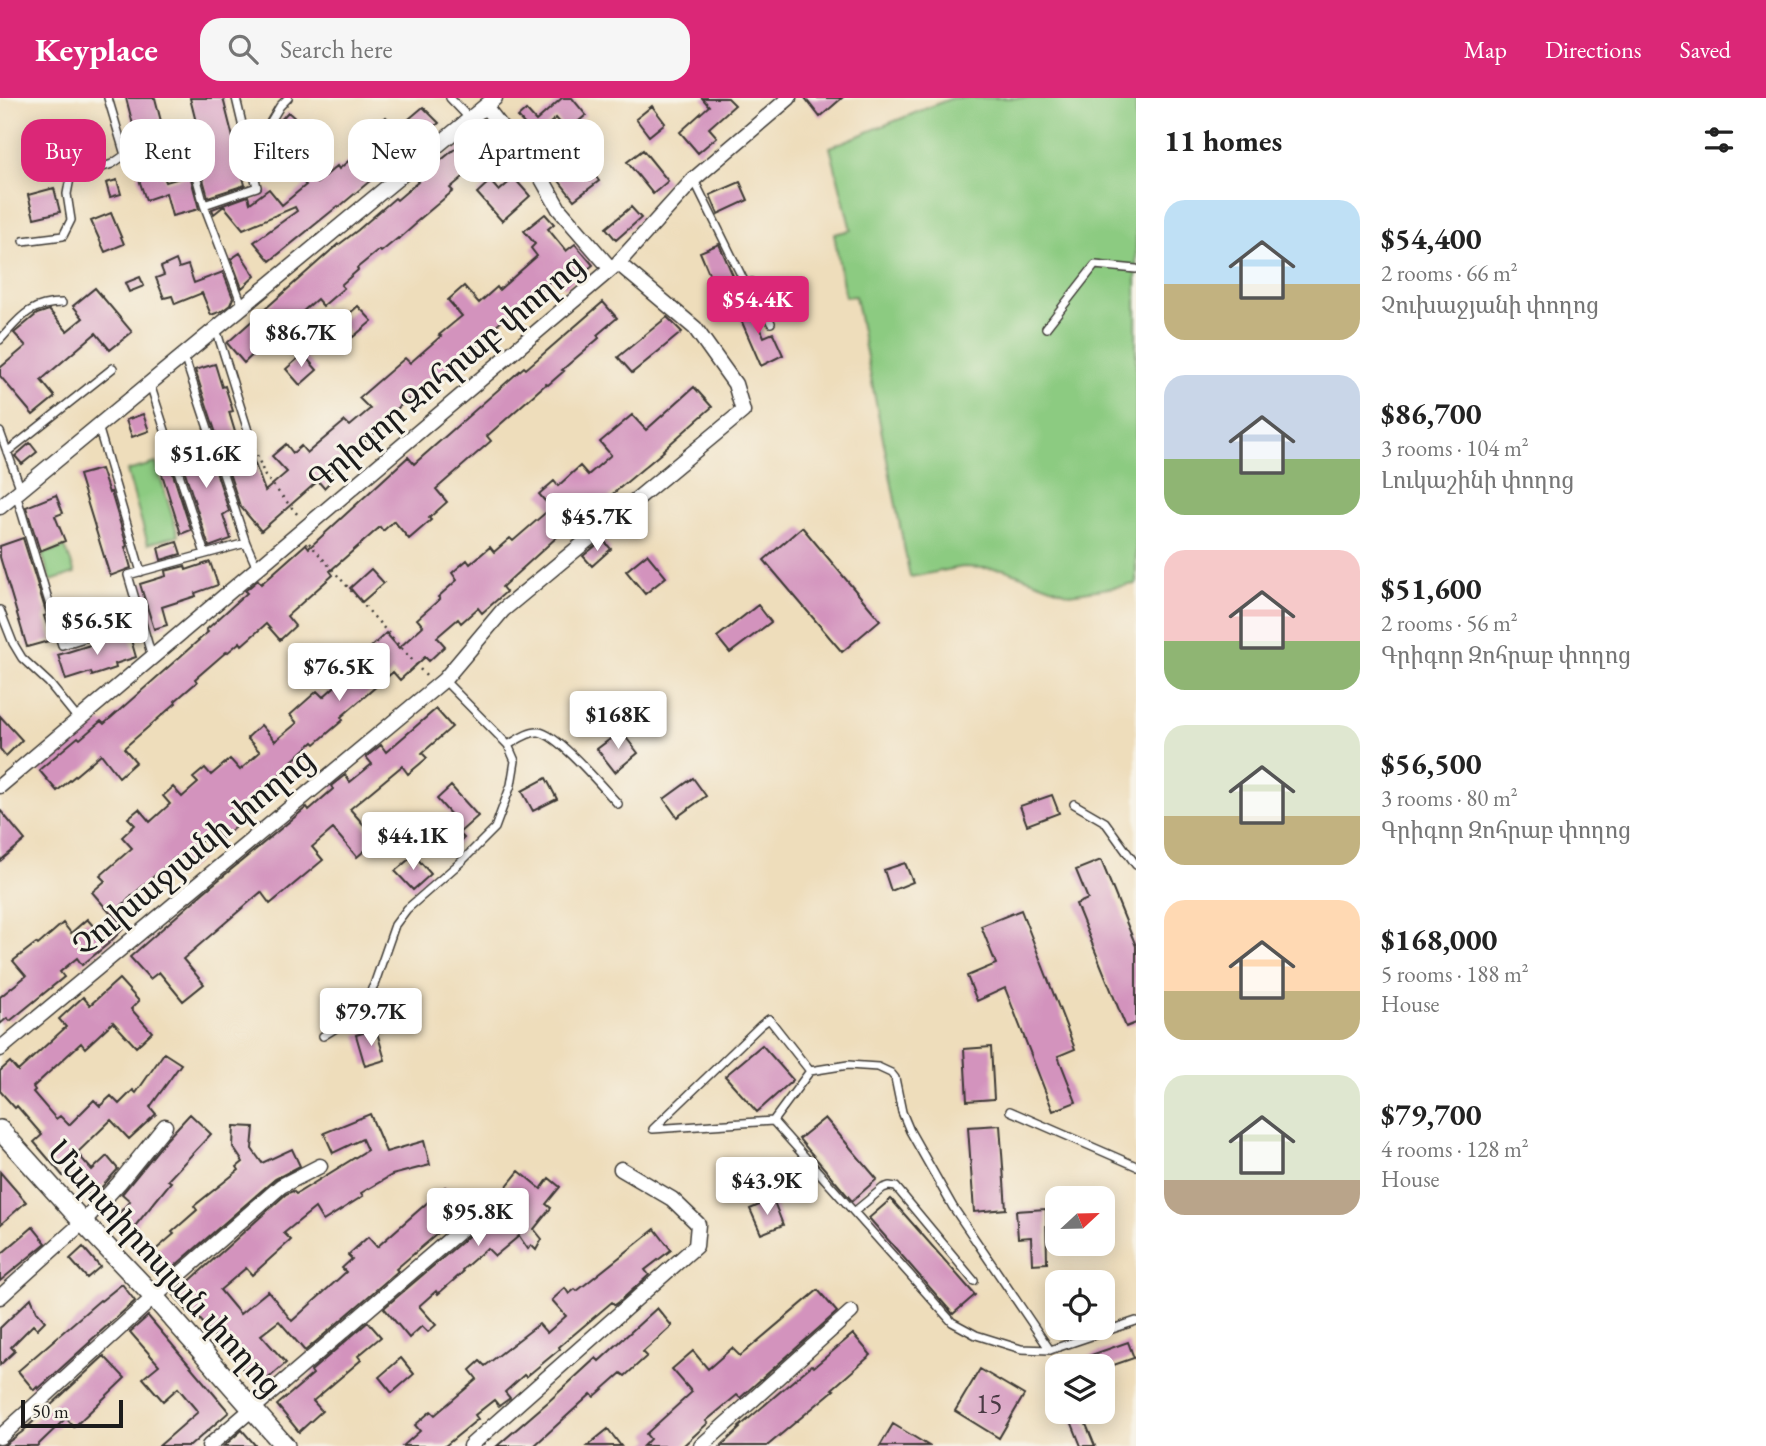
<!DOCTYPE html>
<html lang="en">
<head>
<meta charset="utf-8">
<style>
	body { margin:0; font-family:"EB Garamond","Noto Serif Armenian",serif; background:#f6f6f6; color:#222; height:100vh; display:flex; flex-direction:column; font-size:26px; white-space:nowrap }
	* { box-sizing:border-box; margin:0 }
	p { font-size:23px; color:#767676 }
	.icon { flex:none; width:38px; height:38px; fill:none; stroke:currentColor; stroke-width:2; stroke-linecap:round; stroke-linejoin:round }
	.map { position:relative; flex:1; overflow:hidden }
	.drawer { display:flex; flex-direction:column; background:#fff; width:630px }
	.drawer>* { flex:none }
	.hud { position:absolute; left:21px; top:21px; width:665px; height:63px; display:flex; gap:14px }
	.needle { width:46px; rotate:68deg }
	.controls { position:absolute; left:1045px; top:1088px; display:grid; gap:14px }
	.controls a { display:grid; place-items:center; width:70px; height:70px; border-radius:14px; background:#fff; box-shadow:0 4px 18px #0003; font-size:35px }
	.scale { position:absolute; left:21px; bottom:18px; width:102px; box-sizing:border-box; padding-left:7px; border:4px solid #1c1c1c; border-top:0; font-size:19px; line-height:24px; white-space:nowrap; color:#1c1c1c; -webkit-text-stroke:5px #f7f3e8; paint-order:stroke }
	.price { position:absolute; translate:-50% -60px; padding:0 16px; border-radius:7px; background:#fff; color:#222; font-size:23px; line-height:46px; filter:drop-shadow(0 2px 4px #0008) }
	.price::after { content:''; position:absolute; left:50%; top:42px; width:21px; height:16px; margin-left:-10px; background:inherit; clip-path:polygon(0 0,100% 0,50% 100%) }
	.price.current { background:#db2777; color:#fff }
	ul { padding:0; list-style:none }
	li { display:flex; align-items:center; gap:21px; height:175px; padding:0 28px }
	li span { display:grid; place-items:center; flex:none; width:196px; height:140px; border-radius:21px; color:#555 }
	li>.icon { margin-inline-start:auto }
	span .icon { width:84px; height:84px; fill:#fffc; stroke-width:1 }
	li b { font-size:30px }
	h2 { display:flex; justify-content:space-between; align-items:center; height:84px; padding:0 28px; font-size:30px }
	.chip { padding:0 24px; border-radius:21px; background:#fff; box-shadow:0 4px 18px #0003; font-size:24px; line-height:63px }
	.chip.current { background:#db2777; color:#fff }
	header { display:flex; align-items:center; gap:42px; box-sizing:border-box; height:98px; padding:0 35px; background:#db2777; color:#fff }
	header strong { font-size:33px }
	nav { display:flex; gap:38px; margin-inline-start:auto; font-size:24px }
	.search { width:490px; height:63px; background:#f6f6f6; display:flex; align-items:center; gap:18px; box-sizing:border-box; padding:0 24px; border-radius:21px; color:#767676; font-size:26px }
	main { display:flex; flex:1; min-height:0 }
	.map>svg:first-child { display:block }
	.green { fill:#8ccb81; stroke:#54744e; stroke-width:2 }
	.building { fill:#d393bd }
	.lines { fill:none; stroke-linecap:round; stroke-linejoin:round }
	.lane-casing { stroke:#3c3934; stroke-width:10 }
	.street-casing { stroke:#3c3934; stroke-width:17 }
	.secondary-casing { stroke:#3c3934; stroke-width:22 }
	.path { stroke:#3c3934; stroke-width:2.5; stroke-dasharray:2 5; stroke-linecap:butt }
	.lane { stroke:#fff; stroke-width:7 }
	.street { stroke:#fff; stroke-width:14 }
	.secondary { stroke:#fff; stroke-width:19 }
	.labels { text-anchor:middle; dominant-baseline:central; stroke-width:6; stroke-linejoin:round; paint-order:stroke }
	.number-label { font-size:28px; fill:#4a3a44 }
	.street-label { font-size:32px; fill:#1c1c1c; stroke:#f7f3e8 }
</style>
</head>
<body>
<header>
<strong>Keyplace</strong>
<div class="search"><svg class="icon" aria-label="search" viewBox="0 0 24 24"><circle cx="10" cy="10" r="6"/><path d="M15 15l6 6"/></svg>Search here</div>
<nav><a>Map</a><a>Directions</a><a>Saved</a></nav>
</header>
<main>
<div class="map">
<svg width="1136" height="1348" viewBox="0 0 1136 1348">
	<rect width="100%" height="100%" fill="#f7f3e8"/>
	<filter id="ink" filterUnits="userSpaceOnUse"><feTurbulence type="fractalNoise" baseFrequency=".0143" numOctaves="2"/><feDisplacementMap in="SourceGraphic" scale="14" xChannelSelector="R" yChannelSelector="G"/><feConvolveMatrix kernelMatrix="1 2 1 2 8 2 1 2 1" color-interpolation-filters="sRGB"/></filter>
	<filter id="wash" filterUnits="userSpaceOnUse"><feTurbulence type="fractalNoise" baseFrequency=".00686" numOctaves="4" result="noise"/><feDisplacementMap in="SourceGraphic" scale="28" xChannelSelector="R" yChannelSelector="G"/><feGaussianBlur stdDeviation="1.57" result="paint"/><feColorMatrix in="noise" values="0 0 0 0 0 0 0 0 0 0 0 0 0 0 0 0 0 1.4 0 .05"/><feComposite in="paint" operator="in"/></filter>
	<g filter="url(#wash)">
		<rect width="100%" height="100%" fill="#edb"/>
		<path class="green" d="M952,0H1048L1136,3V486L1070,496L1003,471L963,469L910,479L855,198L845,199L834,136L851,132L830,49Z
			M156,365L178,437L148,446L127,373Z
			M65,449L75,475L51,483L42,456Z"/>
		<g id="blocks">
			<path class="building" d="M126,0H155L164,35L137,42Z
				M190,0H223L245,87L208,99L201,74L208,72Z
				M562,0H572L586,17L567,33L556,20L535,38L518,19L526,12L536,23Z
				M702,0H728L735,7L709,30L717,39L698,55L680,34L709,8Z
				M805,0H842L820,19Z
				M652,8L665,25L649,38L636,21Z
				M423,9L439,25L339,109L338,108L270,163L254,144L297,113L295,109L243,131L224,108L214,116L212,111L248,98L250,105L269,91L282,107L306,87L299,80L307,73L317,85L337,68L339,71L359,54L355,49L386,19L397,31Z
				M288,14L306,30L287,50L270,34Z
				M471,38L488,58L450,90L453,93L415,125L416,126L399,141L398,140L381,154L379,152L357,170L358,172L341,187L344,190L323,208L317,201L301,215L299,214L261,247L262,248L244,265L227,245L337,147V148L358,132L395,100L397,102L418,84L417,83L435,67Z
				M559,46L579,69L585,64L599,83L574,102L556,79L554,80L540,62Z
				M643,52L668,83L653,96L627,64Z
				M160,69L166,84L190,77L199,111L172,118L166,95L146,102L137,76Z
				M514,80L530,98L502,123L477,95L490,83L499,93Z
				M117,82L121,96L110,99L106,85Z
				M740,84L748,102L718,116L710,97Z
				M54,90L60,114L34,120L28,97Z
				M631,109L641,120L616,142L606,130Z
				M111,115L124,146L105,154L91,123Z
				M545,116L554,126L548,131L566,153L575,146L593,167L565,190L555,179L478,243L480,245L457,264L412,306L408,301L381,325L383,328L326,377L331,383L324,390L318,383L261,433L240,408L195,272L215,266L222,289L225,288L233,313L229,314L238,344L246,342L265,393L287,374L272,358L286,346L293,355L301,348L307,355L345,323L350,328L370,311L359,300L405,260L410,265L441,238L439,237L462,218L448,202L464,188L479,205L497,189L499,192L537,158L531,150L535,146L524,133Z
				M719,146L738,189L718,197L700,154Z
				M240,155L255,178L242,190L231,161Z
				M176,162L179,170L188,167L194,185L223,174L233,200L230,207L222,213L211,217L202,195L175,206L172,198L164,200L156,180L164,177L161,169Z
				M140,179L144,188L129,194L125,185Z
				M95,190L132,234L110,252L96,235L41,282L55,299L33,317L0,278V270L26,248L14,235L37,216L49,212L67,233L83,220L73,208Z
				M749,203L764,239L773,235L783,257L761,268L735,208Z
				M603,204L617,220L597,237L599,240L562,272L564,273L548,287L546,286L487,338L491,343L436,391L447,404L429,420L431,422L409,441L394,423L383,433L380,429L330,473L333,477L287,518L295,528L280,542L266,526L242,547L240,544L227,555L226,554L195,581L197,584L175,603L176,605L124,650L136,664L119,679L101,656L57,693L39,672L78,639L80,641L101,623L104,626L208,534L206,532L247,495L245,493L258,482L261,486L306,446L309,450L408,359L414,366L524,269L526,271Z
				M358,208L372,223L353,239L340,224Z
				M667,219L682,234L632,275L618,259Z
				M303,256L317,272L300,287L286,271Z
				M694,289L712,309L663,352L664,353L609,399L614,404L574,436L568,429L502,489L506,494L482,515L478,510L461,525L458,521L437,539L445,548L429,563L425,559L400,582L393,574L341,619L343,622L315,646L313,644L292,663L294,664L255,698L257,701L246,711L250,715L222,741L214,732L193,751L201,761L186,774L174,761L135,795L113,816L125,829L108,846L82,867L77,860L60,874L64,879L10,923L7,920L0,926V899L26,878L13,863L36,845L38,847L63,825L71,835L87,821L95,830L111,816L92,794L105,783L100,778L132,750L122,739L135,727L128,720L139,711L150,724L170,706L163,698L173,689L182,699L198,685L193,680L205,670L211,677L230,661L240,672L260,654L247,640L261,627L275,643L297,625L290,617L317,593L323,599L343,581L375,554L371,549L386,535L399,550L423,528L417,521L440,501L438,499L457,482L452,475L467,462L470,466L490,449L494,454L510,440L513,443L551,410L539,396L554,383L558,388L580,368L588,377L611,357L600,344L632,317L646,332Z
				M143,316L149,333L132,339L126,322Z
				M205,340L229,413L223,417L231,441L209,449L177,349Z
				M30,345L37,354L22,366L15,358Z
				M171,370L191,432L181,436L161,373Z
				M101,371L109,395L111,394L127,448L125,449L131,470L110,478L79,377Z
				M56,397L63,415L55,418L65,443L40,453L26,409Z
				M802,429L880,522L842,554L764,462Z
				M23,440L47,517L44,518L52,542L27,549L0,459V448Z
				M603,442L611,451L592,468L583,458Z
				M177,444L181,456L161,462L158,450Z
				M647,456L666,479L645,496L626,473Z
				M210,464L218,487L195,495L196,498L162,509L167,527L154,531L140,486L166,478L165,473L185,468L186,472Z
				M371,471L384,485L362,504L350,490Z
				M758,507L771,524L730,555L717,539Z
				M129,535L136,559L115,566L116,570L92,578L91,574L66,582L58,557Z
				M436,611L452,629L422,655L427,660L408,676L402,668L350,711L377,742L357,759L333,731L312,749L323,762L270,806L261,794L183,861L204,886L183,903L159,874L150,881L130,859L204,794L307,709L309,712L333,691L331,688L345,677L350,684L372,666L366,659L381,647L386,654Z
				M0,618L22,642L6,658L0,651Z
				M621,633L638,655L615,674L597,651Z
				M546,680L557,701L533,713L522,693Z
				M693,680L706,698L677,719L664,701Z
				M451,688L478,718L459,735L464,740L447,757L430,740L452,718L437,701Z
				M1052,697L1059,715L1027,727L1020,708Z
				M0,712L25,742L0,763Z
				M414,757L431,776L413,792L395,773Z
				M1101,762L1136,848V925L1126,929L1076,806L1088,801L1076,772Z
				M905,765L913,784L891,793L884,772Z
				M1021,812L1075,951L1058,958L1076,1004L1053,1013L1005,890L977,903L967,878L996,866L981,828Z
				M119,881L139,903L131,911L152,934L136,949L113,924L85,950L81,945L33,989L35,992L33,994L56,1021L60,1018L69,1027L94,1002L100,1008L111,998L119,1006L133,992L136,995L164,955L181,966L150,1009L156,1016L129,1041L111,1022L77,1055L92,1072L107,1058L118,1071L92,1100L68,1074L63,1078L34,1044L42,1037L17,1008L15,1010L0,993V973L10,964L18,973L66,929L59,921L83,899L90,907Z
				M376,931L385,962L365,968L356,937Z
				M762,947L793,982L757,1014L725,978Z
				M991,949L994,1001L967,1003L964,951Z
				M190,1016L211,1036L168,1082L171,1084L131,1133L115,1120L130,1103L122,1096L166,1042Z
				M370,1016L386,1054L424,1043L430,1067L392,1077L361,1095L363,1098L323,1123L315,1110L284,1135L291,1142L252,1177L246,1170L220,1192L240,1216L268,1193L292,1223L346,1174L342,1170L352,1161L348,1157L368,1139L377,1149L445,1089L467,1114L445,1132L444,1130L396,1171L398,1173L305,1253L279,1223L261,1237L286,1265L258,1289L192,1212L189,1215L174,1197L286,1096L293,1093L296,1096L367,1052L362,1041L333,1055L324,1035Z
				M825,1020L877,1081L852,1103L799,1041Z
				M1000,1027L1006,1111L974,1114L968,1029Z
				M234,1028L254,1029L252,1051L262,1065L292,1051L300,1068L275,1081L161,1180L145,1161L174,1136L172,1134L197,1112L194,1108L239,1072L237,1069L243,1064L233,1049Z
				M519,1073L541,1091L549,1080L560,1089L546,1106L551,1110L534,1131L542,1141L536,1152L531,1147L528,1151L519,1138L495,1158L487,1150L462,1172L463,1174L438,1196L436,1193L419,1208L436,1227L428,1234L422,1228L409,1240L384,1210L500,1111L493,1101L498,1099Z
				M0,1074L26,1104L0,1127Z
				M773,1101L783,1127L761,1136L750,1111Z
				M891,1101L975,1197L953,1216L869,1120Z
				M1046,1111L1047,1165L1032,1166L1031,1139L1018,1140L1016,1113Z
				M33,1129L46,1145L0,1183V1157Z
				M655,1131L671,1152L645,1172L649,1177L619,1204L615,1207L612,1204L559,1249L560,1251L526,1279L524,1277L505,1294L510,1300L499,1308L494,1302L475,1317L478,1321L445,1348H403L420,1333L415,1327L431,1313L435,1317L477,1281L470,1272L480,1263L485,1268L539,1226L547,1235L566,1218L552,1202L565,1190L569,1196L575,1191L577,1193Z
				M83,1149L100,1169L87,1180L70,1161Z
				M122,1186L135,1203L90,1243V1244L38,1291L37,1289L34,1292L18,1273L100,1202L101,1203Z
				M818,1192L837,1214L740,1300L737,1297L706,1323L708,1325L683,1348H643L650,1341L646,1336L692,1294L672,1271L693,1253L708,1271L732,1250L740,1258Z
				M31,1200L37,1214L45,1223L37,1231L33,1227L11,1249L15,1253L0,1267V1230Z
				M657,1210L672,1228L643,1254L647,1258L625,1278L621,1275L594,1299L591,1296L534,1348H497L548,1304L596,1260L599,1263Z
				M148,1218L229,1314L190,1348H159L198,1314L178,1290L163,1303L143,1280L159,1267L130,1234Z
				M368,1224L381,1239L358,1258L361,1262L313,1303L322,1313L299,1334L277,1307L313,1276L311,1273Z
				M853,1236L871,1257L832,1291L834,1292L767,1348H721L740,1330L739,1329L781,1293L812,1267L814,1269Z
				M1128,1244L1134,1260L1102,1271V1269H1063V1267Z
				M104,1258L125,1280L74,1329L66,1320L37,1348H3L22,1334Z
				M401,1260L414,1276L392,1295L379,1279Z
				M980,1271L1024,1297L999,1340L955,1313Z
				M1077,1314H1081L1095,1348H1081L1069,1318Z
				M893,1326L929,1348H880Z
				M608,1331L621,1348H587Z
				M242,1332L256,1348H224Z"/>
		</g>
	</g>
	<g filter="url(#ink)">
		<use href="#blocks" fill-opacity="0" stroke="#3c3934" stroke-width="2"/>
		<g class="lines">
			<defs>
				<path id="lane" d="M108,0L125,57L177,44L193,67L204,107
					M236,0L257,89L204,107L243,209
					M450,0L469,20
					M268,28L280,8L288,0
					M694,82L746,187L752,184L771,225
					M23,143L63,138L71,122L67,96L70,80L112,66L125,57
					M1046,230L1095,167L1136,171
					M216,231L249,336
					M0,242C20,220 29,205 62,205
					M150,286L205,456
					M98,328L141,474
					M0,334L21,392
					M7,354L113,270
					M16,396L62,547L140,523
					M246,445L257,470
					M0,512L13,545L22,560L49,585L78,621
					M152,559L128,477L246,445L184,258
					M444,582L508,647C517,642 529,633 539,634C559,637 603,690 618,706
					M1074,706L1105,724L1136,767
					M323,938L344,925L363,908L374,887L395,827L407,811L462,763L495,730L511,687L515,663L508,647
					M1010,1013L1136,1068
					M773,1023L653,1031L761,927L769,921L810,973
					M854,1114L883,1090L889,1088L896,1089L974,1183
					M1050,1252L953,1109L910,1033L902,1014L895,980L891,975L878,969L848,967L810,973L773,1023L952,1224L976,1237L1021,1251L1050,1252L1136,1223"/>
				<path id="street" d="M485,8L542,81L559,111L611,171
					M0,409L495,0
					M0,688L618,165L694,81L789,0
					M0,951L444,582L503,512L743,313L735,286L695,230L618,165
					M0,1199L83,1124L119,1085L165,1028
					M0,1339L154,1199L281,1088L320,1068
					M209,1348L485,1111
					M470,1348L696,1148L698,1126L672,1101L621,1071
					M701,1348L851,1214"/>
				<path id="secondary" d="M0,1032L83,1124L154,1199L285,1348"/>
			</defs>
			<use href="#lane" class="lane-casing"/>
			<use href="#street" class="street-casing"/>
			<use href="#secondary" class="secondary-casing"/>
			<path class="path" d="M252,344L265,378L298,417
				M223,345L240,339
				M309,445L427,579"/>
			<use href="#lane" class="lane"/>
			<use href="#street" class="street"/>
			<use href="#secondary" class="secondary"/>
		</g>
	</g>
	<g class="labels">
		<g class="number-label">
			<text x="989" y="1305">15</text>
		</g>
		<g class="street-label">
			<text transform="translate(446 274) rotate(-40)">Գրիգոր Զոհրաբ փողոց</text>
			<text transform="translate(193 754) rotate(-40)">Չուխաջյանի փողոց</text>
			<text transform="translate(165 1170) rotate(48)">Մարտիրոսյան փողոց</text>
		</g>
	</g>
</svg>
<div class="controls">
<a><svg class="needle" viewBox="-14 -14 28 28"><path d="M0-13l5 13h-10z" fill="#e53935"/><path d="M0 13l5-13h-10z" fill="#767676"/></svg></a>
<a><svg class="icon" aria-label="locate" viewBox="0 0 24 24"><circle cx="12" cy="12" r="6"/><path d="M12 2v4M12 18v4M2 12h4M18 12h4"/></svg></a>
<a><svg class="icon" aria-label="layers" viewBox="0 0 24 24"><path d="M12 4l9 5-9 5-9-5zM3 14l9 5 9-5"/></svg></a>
</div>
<div class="scale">50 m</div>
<b class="price current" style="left:758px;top:238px">$54.4K</b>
<b class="price" style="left:301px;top:271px">$86.7K</b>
<b class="price" style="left:206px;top:392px">$51.6K</b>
<b class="price" style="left:597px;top:455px">$45.7K</b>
<b class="price" style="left:97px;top:559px">$56.5K</b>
<b class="price" style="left:339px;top:605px">$76.5K</b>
<b class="price" style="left:618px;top:653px">$168K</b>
<b class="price" style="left:413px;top:774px">$44.1K</b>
<b class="price" style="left:371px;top:950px">$79.7K</b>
<b class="price" style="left:767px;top:1119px">$43.9K</b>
<b class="price" style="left:478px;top:1150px">$95.8K</b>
<div class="hud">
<a class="chip current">Buy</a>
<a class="chip">Rent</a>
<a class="chip">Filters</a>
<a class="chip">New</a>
<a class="chip">Apartment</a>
</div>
</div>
<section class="drawer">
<h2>11 homes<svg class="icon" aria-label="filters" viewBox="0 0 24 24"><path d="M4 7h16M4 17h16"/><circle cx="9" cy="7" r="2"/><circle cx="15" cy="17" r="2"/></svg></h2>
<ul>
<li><span style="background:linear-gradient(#bfe0f5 60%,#c2b280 0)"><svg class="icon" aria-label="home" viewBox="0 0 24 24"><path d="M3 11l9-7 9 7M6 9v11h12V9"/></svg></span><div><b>$54,400</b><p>2 rooms · 66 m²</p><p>Չուխաջյանի փողոց</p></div></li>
<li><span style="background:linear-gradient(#c9d6e8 60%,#8fb573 0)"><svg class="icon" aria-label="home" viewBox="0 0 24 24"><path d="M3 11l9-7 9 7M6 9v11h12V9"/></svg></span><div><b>$86,700</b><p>3 rooms · 104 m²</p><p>Լուկաշինի փողոց</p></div></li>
<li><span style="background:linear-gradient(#f6c9c9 65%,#8fb573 0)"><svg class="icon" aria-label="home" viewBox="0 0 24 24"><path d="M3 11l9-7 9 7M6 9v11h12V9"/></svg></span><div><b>$51,600</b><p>2 rooms · 56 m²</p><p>Գրիգոր Զոհրաբ փողոց</p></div></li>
<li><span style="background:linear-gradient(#dfe7d0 65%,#c2b280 0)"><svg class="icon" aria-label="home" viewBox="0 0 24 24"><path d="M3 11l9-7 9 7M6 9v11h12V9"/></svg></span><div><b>$56,500</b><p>3 rooms · 80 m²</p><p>Գրիգոր Զոհրաբ փողոց</p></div></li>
<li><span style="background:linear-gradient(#ffd9b3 65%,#c2b280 0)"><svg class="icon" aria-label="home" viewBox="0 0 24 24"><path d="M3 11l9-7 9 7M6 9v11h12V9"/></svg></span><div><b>$168,000</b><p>5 rooms · 188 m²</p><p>House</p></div></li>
<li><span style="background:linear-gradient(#dfe7d0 75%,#b9a48a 0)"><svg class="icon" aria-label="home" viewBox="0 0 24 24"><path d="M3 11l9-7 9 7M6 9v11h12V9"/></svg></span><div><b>$79,700</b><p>4 rooms · 128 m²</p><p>House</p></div></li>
</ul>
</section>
</main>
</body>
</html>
